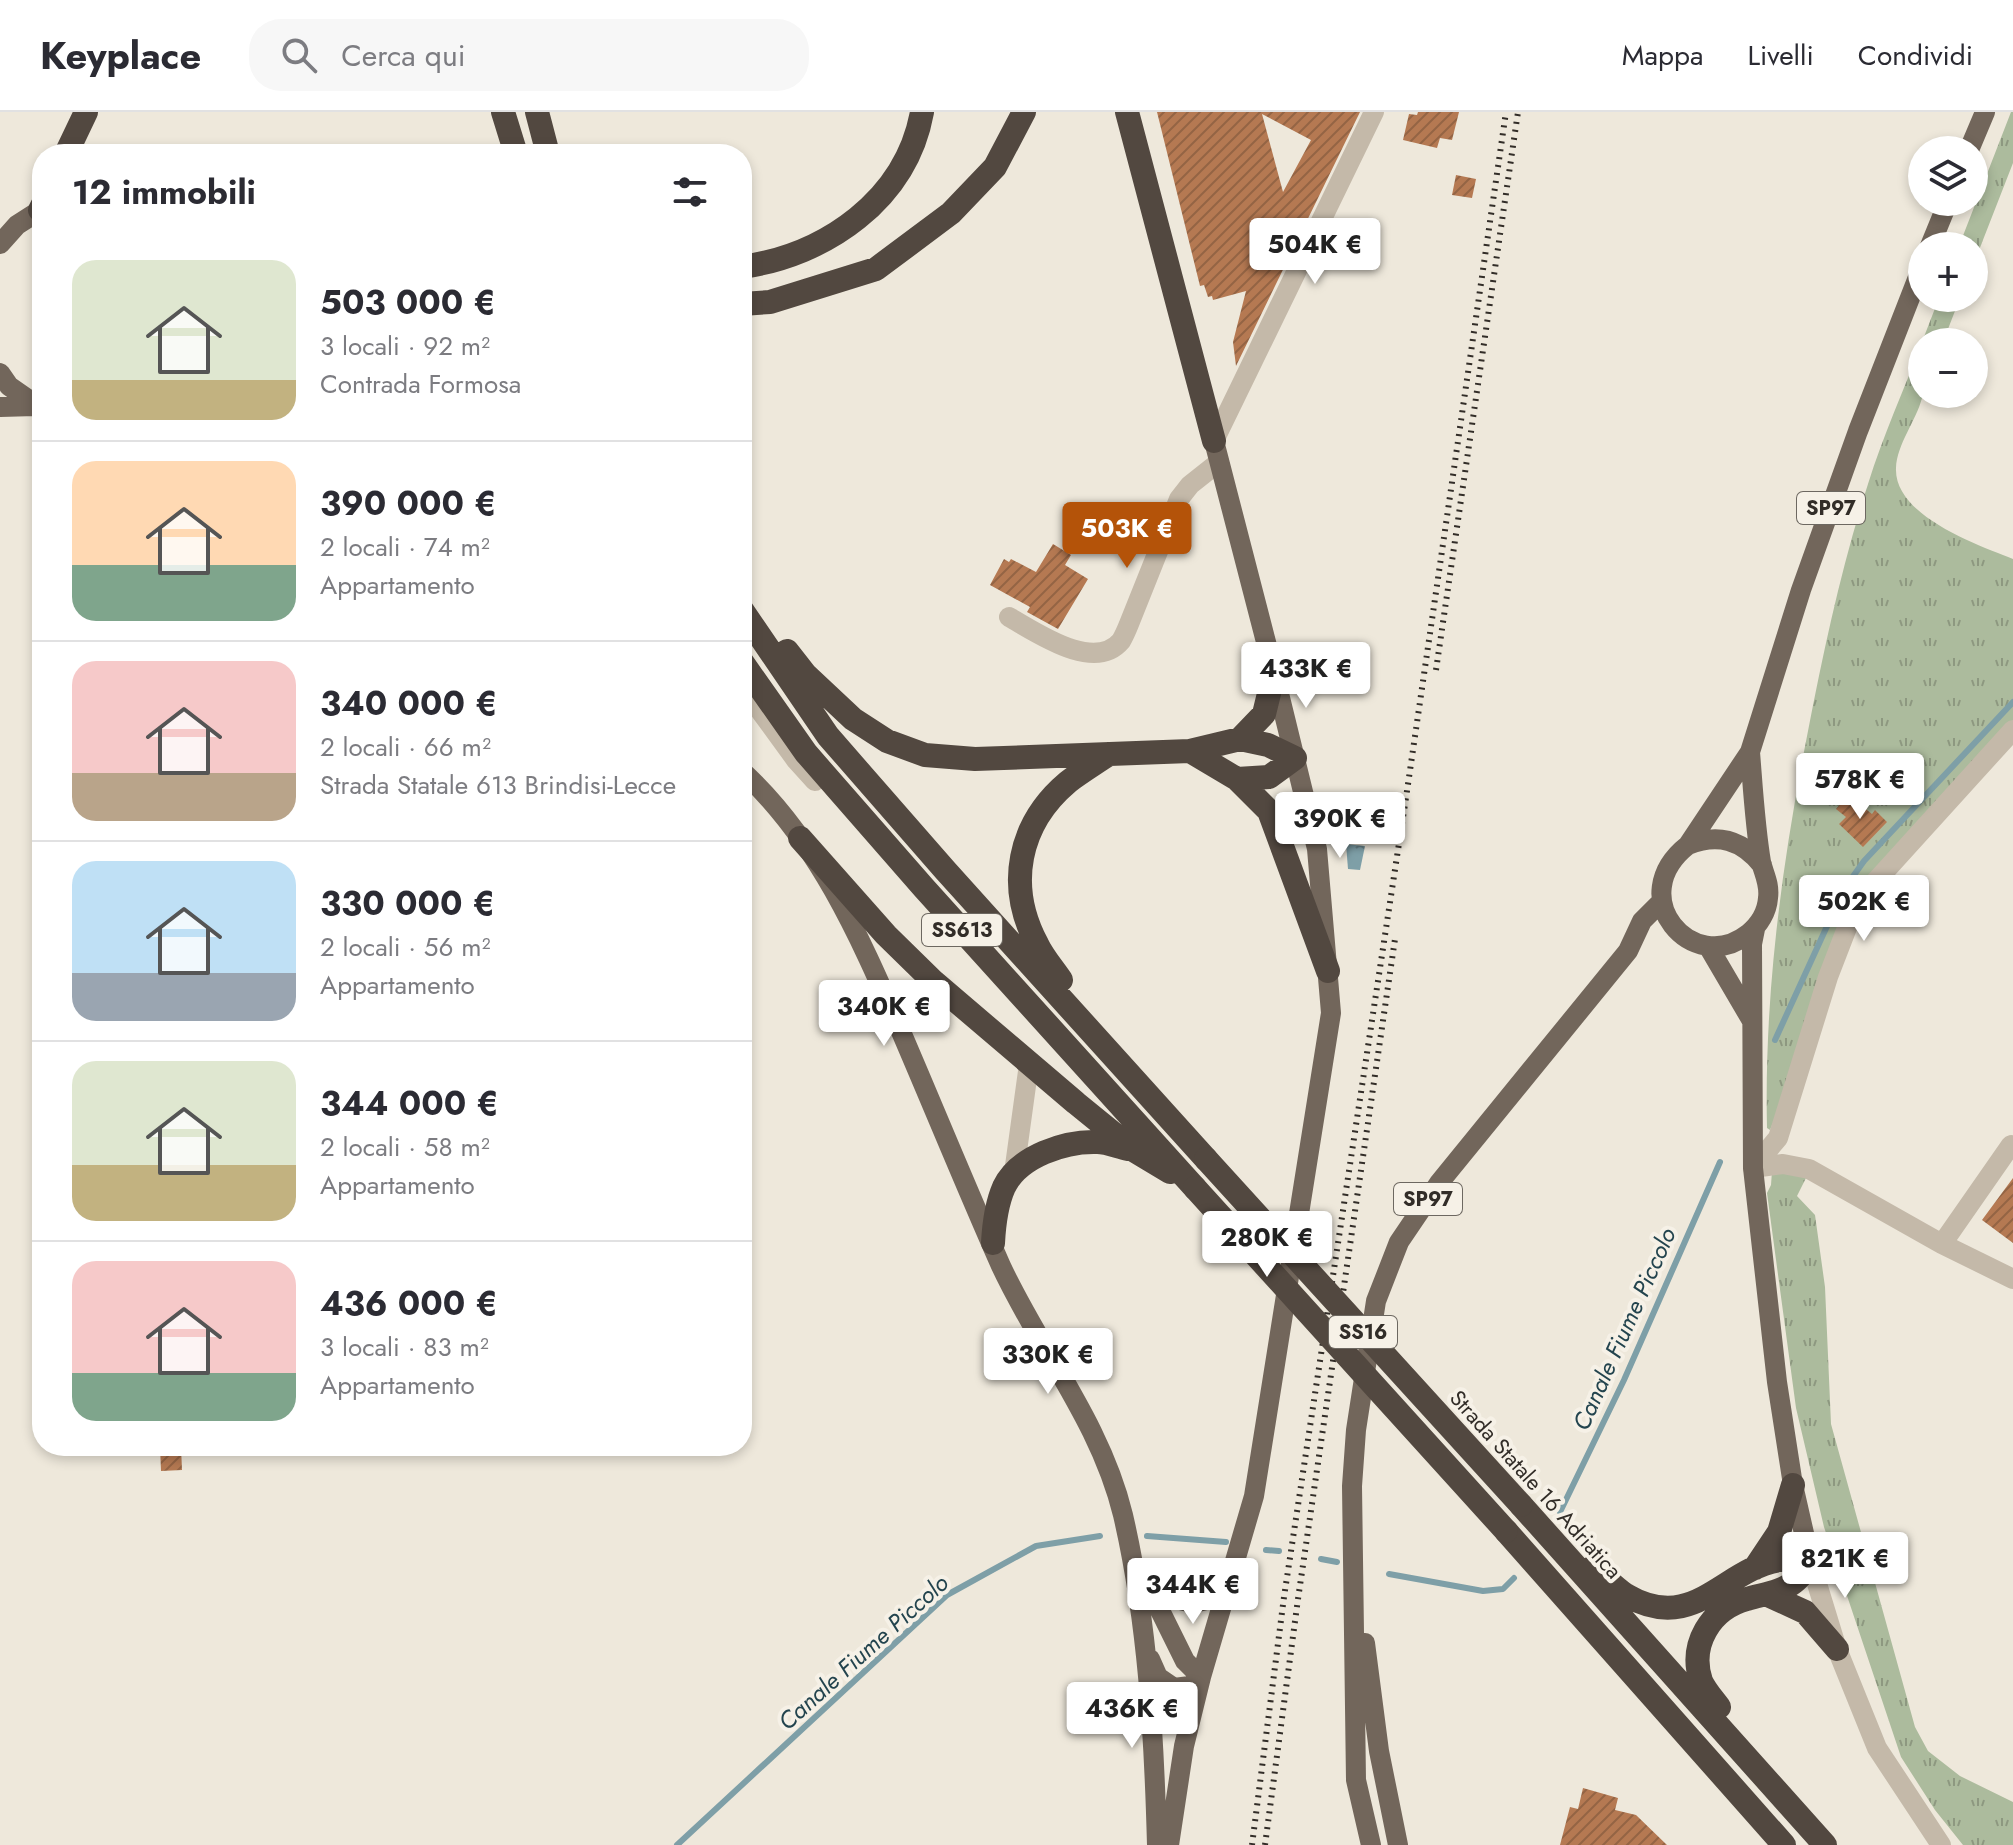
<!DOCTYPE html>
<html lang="it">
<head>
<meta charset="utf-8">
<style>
	body { margin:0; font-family:Jost,sans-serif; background:#f7f7f7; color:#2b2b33; height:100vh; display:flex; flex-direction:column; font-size:30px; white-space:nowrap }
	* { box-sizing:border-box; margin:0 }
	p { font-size:26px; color:#7c7c81 }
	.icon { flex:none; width:44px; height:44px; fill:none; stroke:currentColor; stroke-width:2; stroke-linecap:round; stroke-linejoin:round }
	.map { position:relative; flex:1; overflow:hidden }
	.sheet { position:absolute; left:32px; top:32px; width:720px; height:1312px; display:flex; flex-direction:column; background:#fff; border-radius:32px; box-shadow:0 4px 12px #0003 }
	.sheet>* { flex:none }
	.controls { position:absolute; left:1908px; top:24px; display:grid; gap:16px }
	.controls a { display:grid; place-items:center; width:80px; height:80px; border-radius:50%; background:#fff; box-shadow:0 4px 12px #0003; font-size:40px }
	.price { position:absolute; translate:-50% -68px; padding:0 18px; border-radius:8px; background:#fff; color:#222; font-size:26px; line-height:52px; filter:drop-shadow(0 2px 4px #0008) }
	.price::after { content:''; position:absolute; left:50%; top:48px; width:24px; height:18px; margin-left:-12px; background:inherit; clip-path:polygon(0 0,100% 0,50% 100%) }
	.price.on { background:#b45309; color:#fff }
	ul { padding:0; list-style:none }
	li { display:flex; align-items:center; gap:24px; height:200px; padding:0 40px }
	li+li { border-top:2px solid #e1e1e2 }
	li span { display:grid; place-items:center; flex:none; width:224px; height:160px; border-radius:24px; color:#555 }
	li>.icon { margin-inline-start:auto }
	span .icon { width:96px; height:96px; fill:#fffc; stroke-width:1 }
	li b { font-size:34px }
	h2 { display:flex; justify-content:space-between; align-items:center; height:96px; padding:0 40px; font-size:34px }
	header { display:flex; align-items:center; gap:48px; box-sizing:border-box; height:112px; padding:0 40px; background:#fff; border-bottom:2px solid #e1e1e2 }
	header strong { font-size:38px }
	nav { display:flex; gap:44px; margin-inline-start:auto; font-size:28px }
	.search { width:560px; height:72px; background:#f7f7f7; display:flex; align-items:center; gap:20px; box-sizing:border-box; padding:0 28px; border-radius:32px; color:#7c7c81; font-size:30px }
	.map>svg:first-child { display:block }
	.grass { fill:url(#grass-tufts) }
	.water { fill:url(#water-ripples) }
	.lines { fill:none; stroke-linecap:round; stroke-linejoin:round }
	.stream { stroke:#7e9fa7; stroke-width:6 }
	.building { fill:url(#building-hatch); fill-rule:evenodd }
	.minor { stroke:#c4b9a9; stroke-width:20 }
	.major { stroke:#72665b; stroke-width:20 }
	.highway { stroke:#524840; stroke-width:24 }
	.rail { stroke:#322d28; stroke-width:6; stroke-dasharray:2 6; stroke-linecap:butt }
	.highway-bridge { stroke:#524840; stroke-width:24 }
	.labels { text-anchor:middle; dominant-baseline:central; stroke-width:8; stroke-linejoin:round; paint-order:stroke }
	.shield { fill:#f6f1e7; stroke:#6d6861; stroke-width:2 }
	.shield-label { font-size:20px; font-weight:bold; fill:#322d28 }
	.street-label { font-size:22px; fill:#322d28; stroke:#f6f1e7 }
	.water-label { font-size:24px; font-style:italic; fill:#23444e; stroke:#f6f1e7 }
</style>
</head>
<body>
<header>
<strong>Keyplace</strong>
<div class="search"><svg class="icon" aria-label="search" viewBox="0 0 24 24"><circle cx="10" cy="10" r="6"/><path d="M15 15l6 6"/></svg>Cerca qui</div>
<nav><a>Mappa</a><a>Livelli</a><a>Condividi</a></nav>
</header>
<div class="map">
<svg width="2013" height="1733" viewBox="0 0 2013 1733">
	<defs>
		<pattern id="grass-tufts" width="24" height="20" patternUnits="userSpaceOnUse" patternTransform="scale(2)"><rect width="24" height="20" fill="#acbb9d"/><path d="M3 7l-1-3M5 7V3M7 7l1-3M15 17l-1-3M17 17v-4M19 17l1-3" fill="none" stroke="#8d9880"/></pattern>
		<pattern id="water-ripples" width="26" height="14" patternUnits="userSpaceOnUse" patternTransform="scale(2)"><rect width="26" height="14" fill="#7e9fa7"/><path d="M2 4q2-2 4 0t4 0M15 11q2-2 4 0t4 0" fill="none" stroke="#688288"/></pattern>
		<pattern id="building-hatch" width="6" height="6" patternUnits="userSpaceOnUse" patternTransform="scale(2)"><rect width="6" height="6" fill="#b57952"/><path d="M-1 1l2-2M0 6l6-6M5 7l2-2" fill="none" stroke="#946444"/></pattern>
	</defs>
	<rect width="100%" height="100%" fill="#eee8db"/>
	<path class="grass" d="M2011,0H2013V51L1974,151V134H1959Z
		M1939,186H1960L1943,230H1922Z
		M1922,231C1922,247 1925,271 1922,286C1916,309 1897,332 1896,356C1894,404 1978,433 2013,447V609L1882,751L1770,1018L1767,1016C1764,882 1782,751 1808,619C1824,536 1842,453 1868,372C1883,324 1904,277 1922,231Z
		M1772,1059L1807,1064L1797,1084L1815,1103L1825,1175L1831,1312L1915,1615L1928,1639L1960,1664L2013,1690V1733H1963L1935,1698L1901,1645L1824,1415L1796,1296L1767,1081L1771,1073Z"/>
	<path class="water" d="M1346,732L1365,734L1360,758L1348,757Z"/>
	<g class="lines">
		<path class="stream" d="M1775,928L1844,777L1864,749L2013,590
			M1560,1400L1624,1268L1720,1050
			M1147,1424L1226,1430
			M1266,1438L1279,1439
			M1321,1447L1337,1450
			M1389,1462L1483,1479L1503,1477L1514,1466
			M677,1733L947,1483L1036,1434L1100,1424"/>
	</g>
	<path class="building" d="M1157,0H1360L1236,254L1233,230L1246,179L1213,188L1212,184L1208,185L1204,173L1200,174ZM1262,2L1311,28L1283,80Z
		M1418,0H1459L1452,28L1440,26L1437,36L1403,28L1409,2L1417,3Z
		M1456,63L1476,67L1472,86L1452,83Z
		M1053,432L1071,443L1065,453L1088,467L1058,517L1027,500L1030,495L990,473L1004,447L1009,450L1011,447L1036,460Z
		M1848,683L1872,702L1875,698L1887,710L1863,735L1839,712L1846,705L1836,697Z
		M2013,1066V1131L1982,1108Z
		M160,1334H181L182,1358L161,1359Z
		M1583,1676L1618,1686L1615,1698L1636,1703L1667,1733H1560L1570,1695L1578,1697Z"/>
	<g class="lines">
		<path class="minor" d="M1214,329L1374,0
			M1009,505C1036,520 1094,561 1121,529C1124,524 1127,517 1129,512L1179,387L1190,373L1219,350
			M742,574L796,648L815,669
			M1753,1056L1778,1026L1828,865L1857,790L2013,618
			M1753,1056L1783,1052L1809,1057L1942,1132L2013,1167
			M1014,1061L1029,952
			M1942,1132L2011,1033
			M1811,1452L1837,1537L1877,1636L1941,1733"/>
		<path class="major" d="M1969,38L1985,0
			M0,132L17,113L42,97
			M1930,134L1948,90
			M0,261L9,274L42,297
			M0,295L35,294
			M1750,640C1753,677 1755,714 1761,750C1764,762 1770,772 1768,786C1767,800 1759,813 1748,822C1693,865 1622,785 1688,733L1750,640L1801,478L1858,319L1922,155
			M742,659C817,728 859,823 899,915C933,994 966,1075 1001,1154C1040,1238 1101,1311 1123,1403C1148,1511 1154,1622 1157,1733
			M1688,733C1718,721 1742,728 1762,753
			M1755,817L1752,832L1753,1056L1777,1270L1793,1373L1811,1452
			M1708,834L1752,909
			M1140,1458L1185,1549L1201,1565
			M1149,1463C1172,1492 1196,1500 1227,1476
			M1365,1531L1379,1639L1398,1733
			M1150,1547L1158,1565L1174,1576L1190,1574L1201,1565
			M1169,1733L1184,1634L1201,1565L1254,1384L1331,901L1317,737L1274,561L1214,329
			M1371,1733L1356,1668L1352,1374L1356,1318L1376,1189L1399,1130L1439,1071L1628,839L1642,809L1661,790"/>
		<path class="highway" d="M503,0L516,42
			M537,0L548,42
			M1127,0L1214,329
			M66,42L86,0
			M40,98L42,94
			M742,155C826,143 906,88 922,0
			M742,192L770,190L876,157L951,101L995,55L1024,0
			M742,498L828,624L945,758L1206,1047
			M787,539L805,562L853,607L887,629L925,643L975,647L1190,639L1240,627L1268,633L1295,646L1269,665L1237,667
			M742,550L806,641L924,776L1195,1076
			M1240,627L1264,602L1274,561
			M1190,639L1237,667L1269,699L1328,859
			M800,726L886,823L934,870L1076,991L1135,1039L1170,1060
			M1061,868C1053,856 1043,845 1037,832C1006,774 1018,712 1068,670C1081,660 1096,651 1109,642
			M993,1131C994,1112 996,1093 1004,1075C1019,1044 1065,1029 1097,1030C1107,1030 1118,1035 1128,1037
			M1521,1393L1825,1733
			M1506,1419L1784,1733
			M1593,1455C1604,1464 1615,1476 1626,1483C1694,1523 1723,1457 1780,1448C1790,1447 1801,1450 1811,1452
			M1755,1456L1779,1420L1793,1373
			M1768,1483L1805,1500L1837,1537
			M1719,1595C1713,1587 1705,1578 1701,1569C1689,1533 1710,1497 1747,1487C1763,1482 1780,1481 1794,1470C1800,1466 1805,1458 1811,1452"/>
		<path class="rail" d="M1436,558L1518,0
			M1252,1733L1284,1485L1407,679L1506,0
			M1265,1733L1298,1487L1395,827"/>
		<path class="highway-bridge" d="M1206,1047L1521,1393
			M1195,1076L1506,1419"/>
	</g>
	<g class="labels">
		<g class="shield">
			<rect x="1797" y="380" width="68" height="32" rx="6"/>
			<rect x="922" y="802" width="80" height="32" rx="6"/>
			<rect x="1394" y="1071" width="68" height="32" rx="6"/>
			<rect x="1329" y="1204" width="68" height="32" rx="6"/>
		</g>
		<g class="shield-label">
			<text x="1831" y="396">SP97</text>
			<text x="962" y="818">SS613</text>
			<text x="1428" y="1087">SP97</text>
			<text x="1363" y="1220">SS16</text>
		</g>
		<g class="street-label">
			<text transform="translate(1536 1372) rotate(48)">Strada Statale 16 Adriatica</text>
		</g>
		<g class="water-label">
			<text transform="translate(1624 1217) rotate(-66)">Canale Fiume Piccolo</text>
			<text transform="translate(863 1540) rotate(-42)">Canale Fiume Piccolo</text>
		</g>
	</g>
</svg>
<div class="controls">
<a><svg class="icon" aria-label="layers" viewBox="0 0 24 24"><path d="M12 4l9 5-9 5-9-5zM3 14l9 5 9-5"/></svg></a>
<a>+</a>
<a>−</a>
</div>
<b class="price" style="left:1315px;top:174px">504K €</b>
<b class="price on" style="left:1127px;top:458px">503K €</b>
<b class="price" style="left:1306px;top:598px">433K €</b>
<b class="price" style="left:1860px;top:709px">578K €</b>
<b class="price" style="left:1340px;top:748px">390K €</b>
<b class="price" style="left:1864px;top:831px">502K €</b>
<b class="price" style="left:884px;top:936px">340K €</b>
<b class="price" style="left:1267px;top:1167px">280K €</b>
<b class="price" style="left:1048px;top:1284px">330K €</b>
<b class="price" style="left:1845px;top:1488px">821K €</b>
<b class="price" style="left:1193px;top:1514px">344K €</b>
<b class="price" style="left:1132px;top:1638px">436K €</b>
<section class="sheet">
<h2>12 immobili<svg class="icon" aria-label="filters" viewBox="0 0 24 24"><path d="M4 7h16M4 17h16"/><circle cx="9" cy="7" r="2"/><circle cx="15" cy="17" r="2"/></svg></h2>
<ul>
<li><span style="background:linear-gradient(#dfe7d0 75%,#c2b280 0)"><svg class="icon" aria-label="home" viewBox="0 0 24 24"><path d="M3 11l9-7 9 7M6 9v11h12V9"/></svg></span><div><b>503 000 €</b><p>3 locali · 92 m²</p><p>Contrada Formosa</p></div></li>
<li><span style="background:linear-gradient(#ffd9b3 65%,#7fa58c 0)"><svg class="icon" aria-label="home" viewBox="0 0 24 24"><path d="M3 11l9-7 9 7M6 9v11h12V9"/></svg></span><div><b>390 000 €</b><p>2 locali · 74 m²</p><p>Appartamento</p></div></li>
<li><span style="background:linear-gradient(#f6c9c9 70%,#b9a48a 0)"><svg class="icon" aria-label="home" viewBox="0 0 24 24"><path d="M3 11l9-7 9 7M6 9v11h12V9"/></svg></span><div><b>340 000 €</b><p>2 locali · 66 m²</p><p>Strada Statale 613 Brindisi-Lecce</p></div></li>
<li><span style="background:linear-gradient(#bfe0f5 70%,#9aa5b1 0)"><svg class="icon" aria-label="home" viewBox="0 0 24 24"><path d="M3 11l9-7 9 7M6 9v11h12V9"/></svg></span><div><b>330 000 €</b><p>2 locali · 56 m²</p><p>Appartamento</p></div></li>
<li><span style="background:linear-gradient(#dfe7d0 65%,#c2b280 0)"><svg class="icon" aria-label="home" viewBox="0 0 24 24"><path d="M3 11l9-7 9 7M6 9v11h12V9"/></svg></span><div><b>344 000 €</b><p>2 locali · 58 m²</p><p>Appartamento</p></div></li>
<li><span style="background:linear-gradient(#f6c9c9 70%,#7fa58c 0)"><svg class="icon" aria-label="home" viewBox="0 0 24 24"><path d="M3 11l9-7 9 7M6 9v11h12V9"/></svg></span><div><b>436 000 €</b><p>3 locali · 83 m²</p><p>Appartamento</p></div></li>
</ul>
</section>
</div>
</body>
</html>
